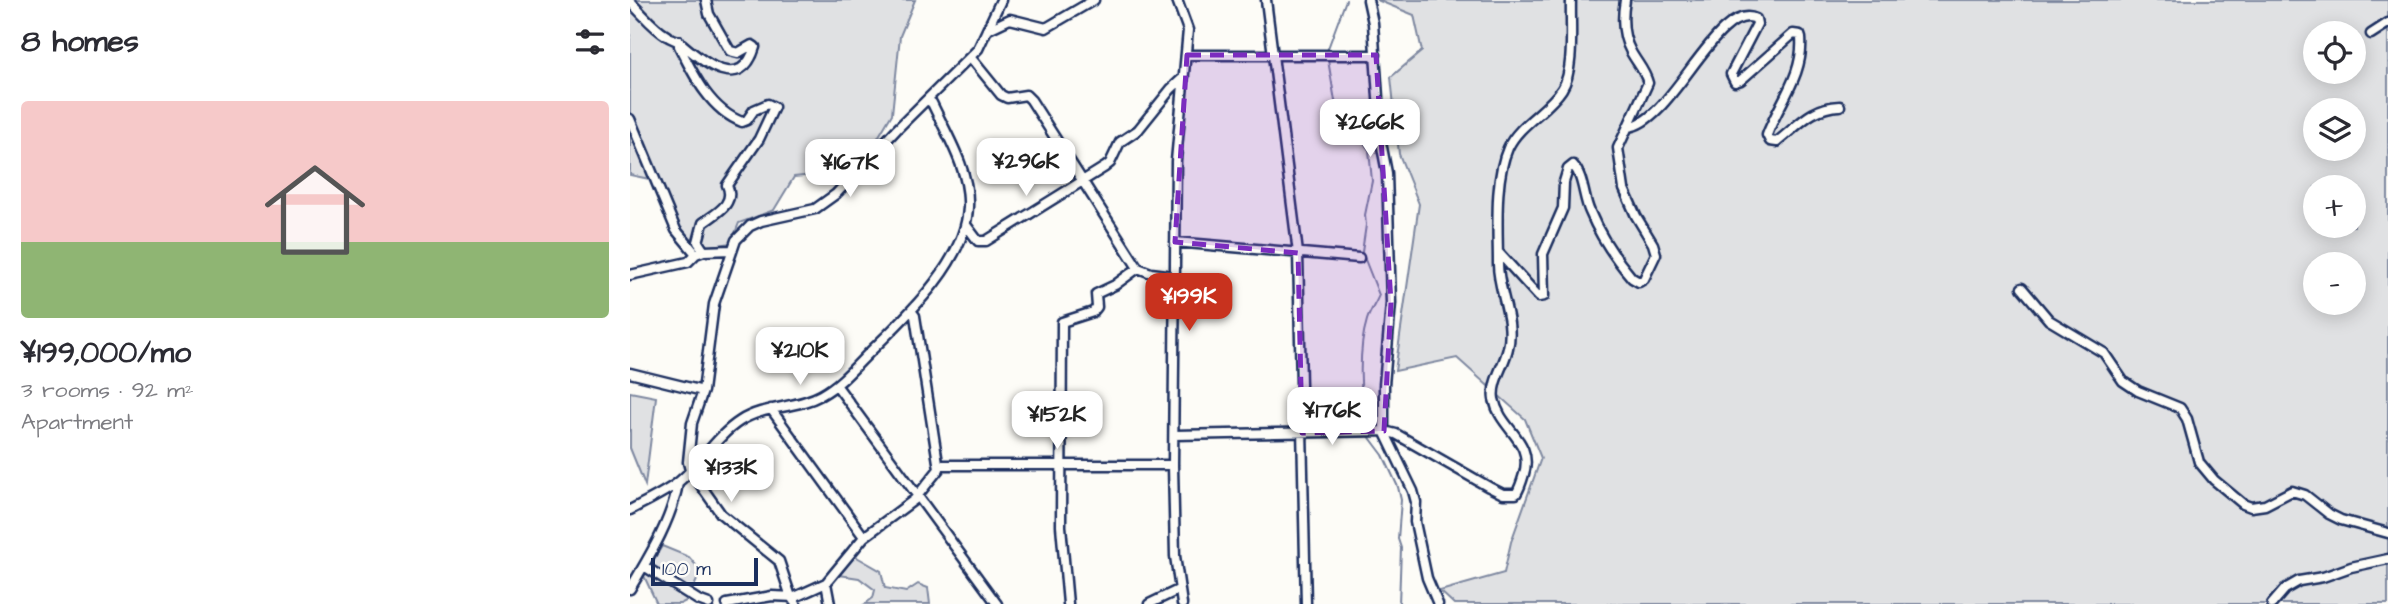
<!DOCTYPE html>
<html lang="en">
<head>
<meta charset="utf-8">
<style>
	body { margin:0; font-family:"Architects Daughter",sans-serif; background:#f7f7f7; color:#2b2b33; height:100vh; display:flex; flex-direction:column; font-size:26px; white-space:nowrap }
	* { box-sizing:border-box; margin:0 }
	p { font-size:23px; color:#7c7c81 }
	.icon { flex:none; width:38px; height:38px; fill:none; stroke:currentColor; stroke-width:2; stroke-linecap:round; stroke-linejoin:round }
	.map { position:relative; flex:1; overflow:hidden }
	.drawer { display:flex; flex-direction:column; background:#fff; width:630px }
	.drawer>* { flex:none }
	.tools { position:absolute; left:1673px; top:21px; display:grid; gap:14px }
	.tools a { display:grid; place-items:center; width:63px; height:63px; border-radius:50%; background:#fff; box-shadow:0 4px 18px #0003; font-size:35px }
	.scale { position:absolute; left:21px; bottom:18px; width:107px; box-sizing:border-box; padding-left:7px; border:4px solid #1b2f5e; border-top:0; font-size:19px; line-height:24px; white-space:nowrap; color:#1b2f5e; -webkit-text-stroke:5px #fdfcf7; paint-order:stroke }
	.price { position:absolute; translate:-50% -60px; padding:0 16px; border-radius:14px; background:#fff; color:#222; font-size:23px; line-height:46px; filter:drop-shadow(0 2px 4px #0008) }
	.price::after { content:''; position:absolute; left:50%; top:42px; width:21px; height:16px; margin-left:-10px; background:inherit; clip-path:polygon(0 0,100% 0,50% 100%) }
	.price.selected { background:#c8321e; color:#fff }
	ul { padding:0; list-style:none }
	li { display:grid; align-content:center; gap:14px; height:371px; padding:0 21px }
	li+li { border-top:2px solid #e1e1e2 }
	li span { display:grid; place-items:center; height:217px; border-radius:7px; color:#555 }
	li>.icon { margin-inline-start:auto }
	span .icon { width:126px; height:126px; fill:#fffc; stroke-width:1 }
	li b { font-size:30px }
	h2 { display:flex; justify-content:space-between; align-items:center; height:84px; padding:0 21px; font-size:30px }
	main { display:flex; flex:1; min-height:0 }
	.map>svg:first-child { display:block }
	.green { fill:#e0e1e3; stroke:#7e88a0; stroke-width:2; fill-rule:evenodd }
	.lines { fill:none; stroke-linecap:round; stroke-linejoin:round }
	.stream { stroke:#76819c; stroke-width:2 }
	.minor-casing { stroke:#1b2f5e; stroke-width:13 }
	.minor { stroke:#fdfcf7; stroke-width:8 }
	.marked { fill:#7b2cbf; fill-opacity:0.2; stroke:#7b2cbf; stroke-width:5; stroke-dasharray:14 9; stroke-linejoin:round }
</style>
</head>
<body>
<main>
<section class="drawer">
<h2>8 homes<svg class="icon" aria-label="filters" viewBox="0 0 24 24"><path d="M4 7h16M4 17h16"/><circle cx="9" cy="7" r="2"/><circle cx="15" cy="17" r="2"/></svg></h2>
<ul>
<li><span style="background:linear-gradient(#f6c9c9 65%,#8fb573 0)"><svg class="icon" aria-label="home" viewBox="0 0 24 24"><path d="M3 11l9-7 9 7M6 9v11h12V9"/></svg></span><div><b>¥199,000/mo</b><p>3 rooms · 92 m²</p><p>Apartment</p></div></li>
</ul>
</section>
<div class="map">
<svg width="1758" height="604" viewBox="0 0 1758 604">
	<rect width="100%" height="100%" fill="#fdfcf7"/>
	<filter id="ink" filterUnits="userSpaceOnUse"><feTurbulence type="fractalNoise" baseFrequency=".0143" numOctaves="2"/><feDisplacementMap in="SourceGraphic" scale="14" xChannelSelector="R" yChannelSelector="G"/><feConvolveMatrix kernelMatrix="1 2 1 2 8 2 1 2 1" color-interpolation-filters="sRGB"/></filter>
	<g filter="url(#ink)">
		<path class="green" d="M0,0H285L270,36L262,114L243,146L206,173L164,177L144,210L109,223L101,243L65,249L54,242L24,180L0,175Z
			M747,0H1758V604H824L810,591L874,573L881,542L911,458L895,419L827,358L765,371L789,204L769,154L761,77L792,51L784,15ZM1685,33H1724V72H1685ZM1685,110H1724V149H1685ZM1685,187H1724V226H1685ZM1685,264H1724V303H1685Z
			M0,392L26,397L15,485L0,448Z
			M32,546L59,557L71,571L58,600L50,604H27L14,576Z
			M225,556L251,571L255,588L276,592L288,584L298,588L300,604H235L243,598L245,590L229,578L209,575L215,565Z"/>
		<g class="lines">
			<path class="stream" d="M697,51L716,0
				M698,60L705,101L739,150L742,181L735,215L736,225L732,252L749,295C746,303 740,311 737,320C727,353 731,394 735,427
				M738,435L753,455L768,487L771,500L768,539L771,548L769,604"/>
			<defs>
				<path id="minor" d="M547,0L558,30L546,161L543,465L545,556L552,604
					M636,0L668,253L676,604
					M738,0L743,23L751,142L757,173L761,303L754,385V431L783,491L786,502L785,522L797,578L808,604
					M0,2C12,13 23,28 37,36C42,40 47,39 52,44C74,63 111,93 125,47L122,45L108,53L100,51L79,14L76,0
					M359,29L380,19L416,28L464,0
					M1741,34L1758,23
					M49,41V46C63,74 80,110 112,122L117,120L124,110L138,104L144,107L129,139L97,185C106,204 86,213 73,223L68,242L74,251
					M557,55H746
					M341,58L371,95L377,98L396,95L401,100L508,268L521,273L544,276
					M0,119L46,230L66,254
					M998,127C1042,123 1087,0 1126,19L1127,24L1101,74L1105,82L1111,80L1163,34L1170,35L1171,38C1174,75 1149,102 1137,135L1140,141L1147,142C1169,125 1181,107 1210,106
					M336,225L348,241H356L475,167L480,163L490,142L508,130L541,89L554,77
					M545,242L729,258
					M868,252L909,297L914,296L913,254L933,208L934,182L938,169L943,165C954,177 953,197 960,212C970,236 985,258 1002,278L1009,282L1014,279L1026,254L1023,244L1006,216L994,189L988,148L1018,83C1015,71 1007,63 1001,52C992,36 992,17 995,0
					M0,275L58,262L66,254L74,251L102,250
					M1392,288L1419,320L1474,353L1493,381L1508,391L1550,408L1557,419L1569,462L1584,480L1613,504L1621,507L1635,505L1662,491L1675,495L1699,514L1711,520L1758,533
					M0,373L73,391
					M207,386L367,604
					M141,409L234,537
					M544,435L754,431L766,434L859,487L873,494H886C890,488 892,481 894,474C904,440 870,430 864,399C861,382 875,364 878,348C885,320 868,291 868,264C868,229 864,180 878,148C889,124 918,111 932,89C945,70 940,23 941,0
					M310,465H543
					M0,510C15,502 32,494 46,484C70,466 85,437 110,421C135,405 166,409 191,395C213,383 228,363 246,346C281,312 336,259 338,207C340,171 317,135 302,103L297,100
					M14,566L68,600L79,604
					M196,583L200,604
					M0,589C19,557 42,520 48,483
					M97,604L142,596L165,597L196,583L234,537L284,500L309,469L285,316L282,312
					M166,604L161,597L149,561L91,514L60,470L58,462L62,423L73,391L84,304L106,240L120,226L131,221L185,209L206,194L267,129L348,49L371,0
					M438,604L431,526L432,322L463,312L467,307L466,294L485,285L508,268
					M519,604L548,590
					M1642,604L1655,589L1669,581L1693,577L1721,567L1758,559"/>
			</defs>
			<use href="#minor" class="minor-casing"/>
			<use href="#minor" class="minor"/>
		</g>
	</g>
	<path class="marked" d="M557,55H746L761,303L754,431L672,433L668,253L545,242Z"/>
</svg>
<div class="tools">
<a><svg class="icon" aria-label="locate" viewBox="0 0 24 24"><circle cx="12" cy="12" r="6"/><path d="M12 2v4M12 18v4M2 12h4M18 12h4"/></svg></a>
<a><svg class="icon" aria-label="layers" viewBox="0 0 24 24"><path d="M12 4l9 5-9 5-9-5zM3 14l9 5 9-5"/></svg></a>
<a>+</a>
<a>−</a>
</div>
<div class="scale">100 m</div>
<b class="price" style="left:740px;top:159px">¥266K</b>
<b class="price" style="left:396px;top:198px">¥296K</b>
<b class="price" style="left:220px;top:199px">¥167K</b>
<b class="price selected" style="left:559px;top:333px">¥199K</b>
<b class="price" style="left:170px;top:387px">¥210K</b>
<b class="price" style="left:702px;top:447px">¥176K</b>
<b class="price" style="left:427px;top:451px">¥152K</b>
<b class="price" style="left:101px;top:504px">¥133K</b>
</div>
</main>
</body>
</html>
